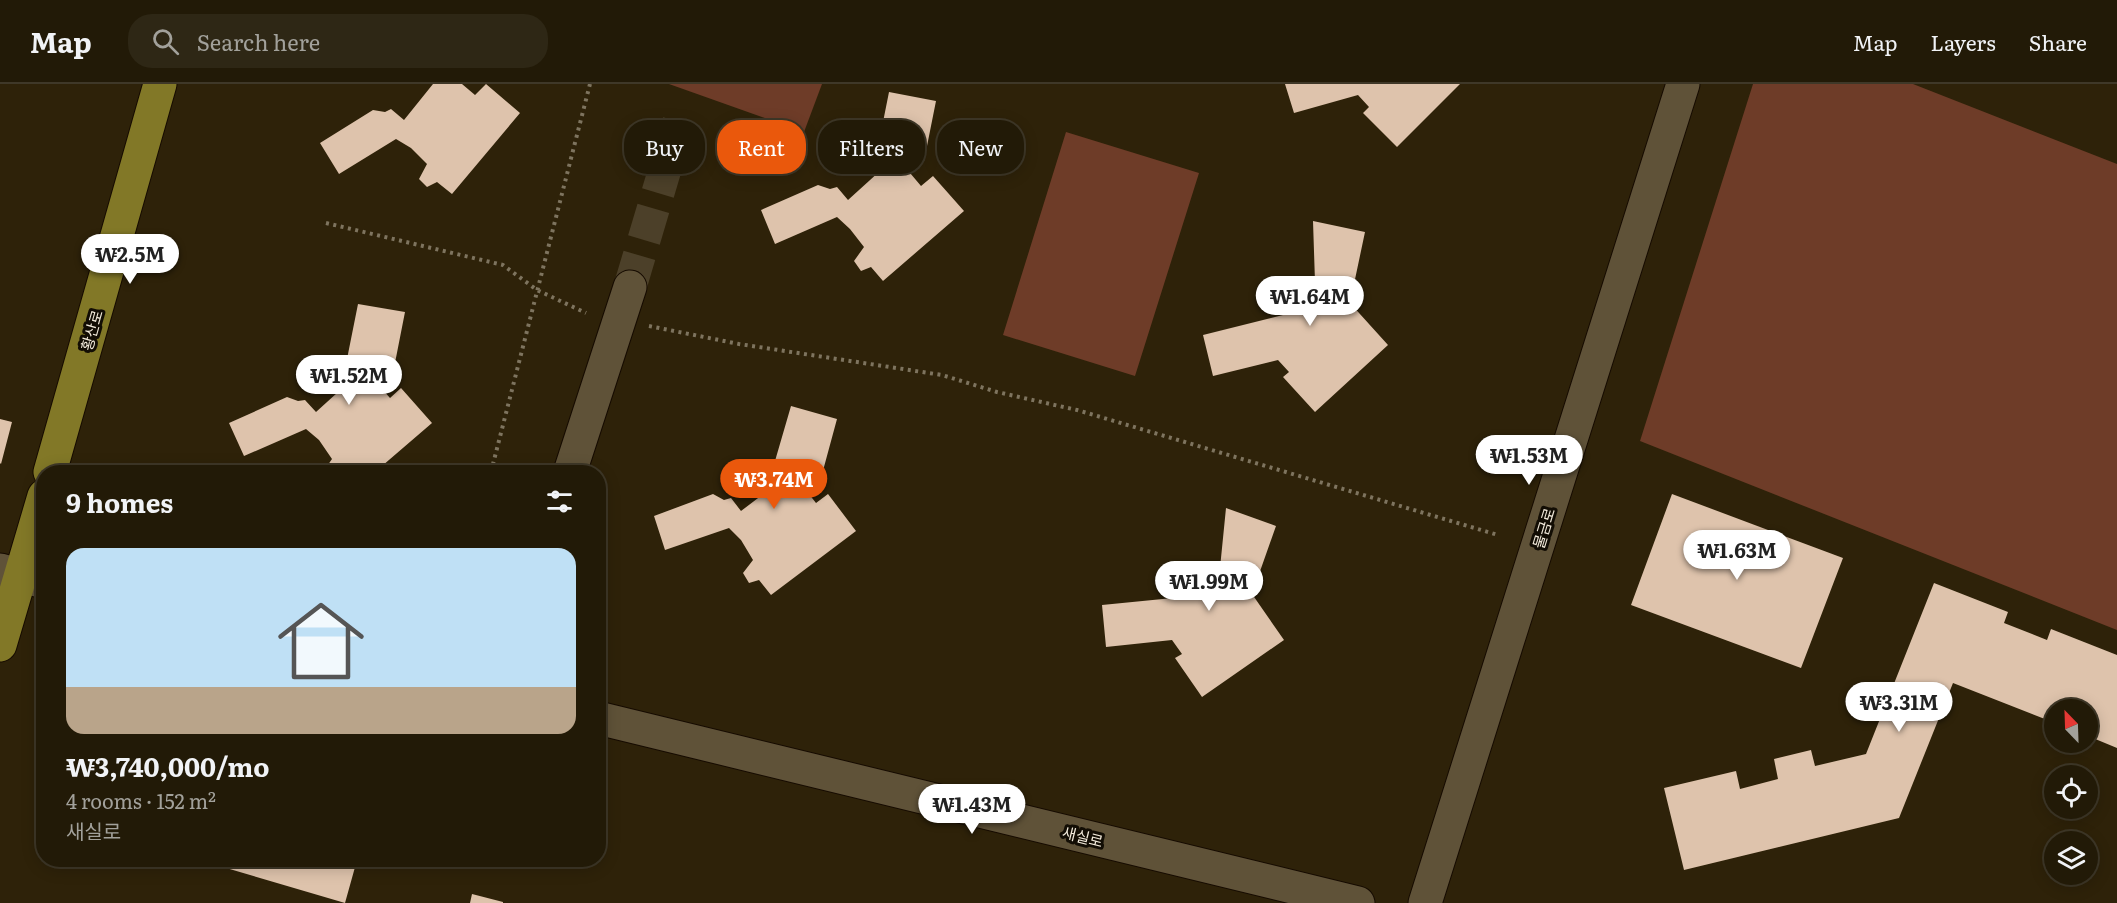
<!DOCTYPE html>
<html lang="en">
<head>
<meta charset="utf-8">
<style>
	body { margin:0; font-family:Literata,"Noto Sans KR",serif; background:#2e2715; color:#f1f3f6; height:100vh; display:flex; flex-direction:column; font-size:22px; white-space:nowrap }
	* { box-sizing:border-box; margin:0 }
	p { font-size:20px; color:#a2a19b }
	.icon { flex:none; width:33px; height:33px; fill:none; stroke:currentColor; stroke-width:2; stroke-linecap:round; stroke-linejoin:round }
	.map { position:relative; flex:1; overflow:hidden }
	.sheet { position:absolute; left:36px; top:381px; width:570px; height:402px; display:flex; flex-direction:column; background:#221a07; border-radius:24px; box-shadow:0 3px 15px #0003,0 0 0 2px #3f3828 }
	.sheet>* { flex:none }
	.guide { position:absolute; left:624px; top:36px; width:570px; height:54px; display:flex; gap:12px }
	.needle { width:39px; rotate:337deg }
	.tools { position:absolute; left:2044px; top:615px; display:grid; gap:12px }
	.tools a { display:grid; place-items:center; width:54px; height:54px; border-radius:50%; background:#221a07; box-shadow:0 3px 15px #0003,0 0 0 2px #3f3828; font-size:30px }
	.price { position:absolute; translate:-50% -51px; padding:0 14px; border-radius:21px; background:#fff; color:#222; font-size:20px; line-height:39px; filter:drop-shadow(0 2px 3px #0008) }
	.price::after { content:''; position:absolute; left:50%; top:36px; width:18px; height:14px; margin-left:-9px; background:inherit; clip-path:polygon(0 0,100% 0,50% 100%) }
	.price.on { background:#ea580c; color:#fff }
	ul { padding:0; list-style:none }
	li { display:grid; align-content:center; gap:12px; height:318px; padding:0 30px }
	li span { display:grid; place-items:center; height:186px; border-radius:18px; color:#555 }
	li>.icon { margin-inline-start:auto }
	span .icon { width:108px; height:108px; fill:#fffc; stroke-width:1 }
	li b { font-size:26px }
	h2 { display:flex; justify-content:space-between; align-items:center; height:72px; padding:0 30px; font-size:26px }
	.chip { padding:0 21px; border-radius:24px; background:#221a07; box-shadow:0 3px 15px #0003,0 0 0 2px #3f3828; font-size:21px; line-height:54px }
	.chip.on { background:#ea580c; color:#fff }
	header { display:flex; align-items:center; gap:36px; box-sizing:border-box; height:84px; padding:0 30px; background:#221a07; border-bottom:2px solid #3f3828 }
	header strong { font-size:28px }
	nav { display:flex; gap:33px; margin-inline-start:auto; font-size:21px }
	.search { width:420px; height:54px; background:#2e2715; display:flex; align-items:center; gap:15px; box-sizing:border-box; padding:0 21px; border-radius:24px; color:#a2a19b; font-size:22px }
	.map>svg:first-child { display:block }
	.green { fill:#6e3c28 }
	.building { fill:#dec3ac }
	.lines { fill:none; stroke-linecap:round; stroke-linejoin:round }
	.minor-tunnel { stroke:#4c4029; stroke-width:33; stroke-dasharray:33 16; stroke-linecap:butt }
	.minor-casing { stroke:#160b00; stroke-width:35 }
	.major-casing { stroke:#160b00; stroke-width:35 }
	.path { stroke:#7e745f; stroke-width:4; stroke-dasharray:3 4.5; stroke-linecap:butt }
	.minor { stroke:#5f5238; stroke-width:33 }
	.major { stroke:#827827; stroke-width:33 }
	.labels { text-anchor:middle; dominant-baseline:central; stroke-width:6; stroke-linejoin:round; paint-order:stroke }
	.street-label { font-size:15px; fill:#f4ecdd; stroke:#120d04 }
</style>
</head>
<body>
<header>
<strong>Map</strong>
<div class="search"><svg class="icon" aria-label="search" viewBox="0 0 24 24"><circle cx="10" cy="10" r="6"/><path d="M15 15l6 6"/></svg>Search here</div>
<nav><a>Map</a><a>Layers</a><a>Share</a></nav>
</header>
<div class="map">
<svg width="2117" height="819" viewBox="0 0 2117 819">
	<rect width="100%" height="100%" fill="#2e2209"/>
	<path class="green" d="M669,0H822L804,48Z
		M1753,0H1913L2117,80V546L1640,357Z
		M1066,48L1199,89L1135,292L1003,251Z"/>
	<path class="building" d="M433,0H462L475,11L486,0L520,29L452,110L437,98L427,103L419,95L427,80L411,64L396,55L339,90L320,59L373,26L385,28L391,25L404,36Z
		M1285,0H1460L1397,63L1363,29L1369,23L1358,11L1294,29Z
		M889,8L936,17L924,77L905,83L921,102L933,92L964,127L883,197L871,183L861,187L854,177L864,163L850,145L837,133L775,160L761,126L818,101L830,105L837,103L848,116L891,77L878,63Z
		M1313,137L1365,148L1350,219L1388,261L1315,328L1283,293L1289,288L1278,276L1213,292L1203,251L1283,231L1315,198Z
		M358,220L405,228L393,289L374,296L390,314L401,304L432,339L375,388H323L332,375L319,356L306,345L244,372L229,339L287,313L298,317L305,316L316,328L359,289L347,275Z
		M791,322L837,335L821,394L801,400L816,419L828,410L856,447L771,511L759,496L749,499L743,489L753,476L741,456L729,444L665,466L654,432L713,410L724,416L731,414L741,427L787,392L775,377Z
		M0,335L12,338L1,380L0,379Z
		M1672,410L1843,474L1801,584L1631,521Z
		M1226,424L1276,442L1252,510L1284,556L1202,613L1175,574L1182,570L1172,556L1106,563L1102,521L1183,513L1220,484Z
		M1934,499L2008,528L2004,539L2047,556L2051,545L2117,571V664L2088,652V626H2055V639L1953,599L1899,734L1684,786L1664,704L1736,687L1740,705L1778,695L1774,675L1811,666L1815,682L1866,670Z
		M199,776H357L345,819Z
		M472,810L503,818V819H470Z"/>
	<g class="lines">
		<path class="minor-tunnel" d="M630,203L679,38"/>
		<defs>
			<path id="minor" d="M570,388L630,203
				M0,486L44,498
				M598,634L1358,819
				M1425,819L1683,0"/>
			<path id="major" d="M50,388L160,0
				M0,561L44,412"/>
		</defs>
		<use href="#minor" class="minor-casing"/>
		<use href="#major" class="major-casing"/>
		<path class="path" d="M326,139L503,181L537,206L586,229
			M649,242L739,260L942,291L997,308L1077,326L1498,451
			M491,388L590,0"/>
		<use href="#minor" class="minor"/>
		<use href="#major" class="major"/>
	</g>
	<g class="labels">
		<g class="street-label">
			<text transform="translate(91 246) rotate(-74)">황산로</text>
			<text transform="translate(1543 444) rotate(-73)">물금로</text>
			<text transform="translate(1083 752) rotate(14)">새실로</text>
		</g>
	</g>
</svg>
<div class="tools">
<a><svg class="needle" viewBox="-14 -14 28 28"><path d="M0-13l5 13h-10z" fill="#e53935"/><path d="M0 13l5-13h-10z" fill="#a2a19b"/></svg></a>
<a><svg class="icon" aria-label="locate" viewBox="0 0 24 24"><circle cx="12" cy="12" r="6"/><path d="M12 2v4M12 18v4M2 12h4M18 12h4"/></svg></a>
<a><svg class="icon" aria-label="layers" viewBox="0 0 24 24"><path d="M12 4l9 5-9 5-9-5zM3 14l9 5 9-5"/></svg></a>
</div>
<b class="price" style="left:130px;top:201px">₩2.5M</b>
<b class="price" style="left:1310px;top:243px">₩1.64M</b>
<b class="price" style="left:349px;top:322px">₩1.52M</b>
<b class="price" style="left:1529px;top:402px">₩1.53M</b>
<b class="price on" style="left:774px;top:426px">₩3.74M</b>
<b class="price" style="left:1737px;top:497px">₩1.63M</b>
<b class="price" style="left:1209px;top:528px">₩1.99M</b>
<b class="price" style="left:1899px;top:649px">₩3.31M</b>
<b class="price" style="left:972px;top:751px">₩1.43M</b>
<div class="guide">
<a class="chip">Buy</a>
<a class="chip on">Rent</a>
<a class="chip">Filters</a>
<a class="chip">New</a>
</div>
<section class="sheet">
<h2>9 homes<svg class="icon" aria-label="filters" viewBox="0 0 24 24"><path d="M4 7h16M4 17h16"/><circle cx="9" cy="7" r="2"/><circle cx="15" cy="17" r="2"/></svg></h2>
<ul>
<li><span style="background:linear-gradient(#bfe0f5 75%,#b9a48a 0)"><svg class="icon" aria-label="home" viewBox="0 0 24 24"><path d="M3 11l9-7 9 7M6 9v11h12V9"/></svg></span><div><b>₩3,740,000/mo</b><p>4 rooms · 152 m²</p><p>새실로</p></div></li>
</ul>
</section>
</div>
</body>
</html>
